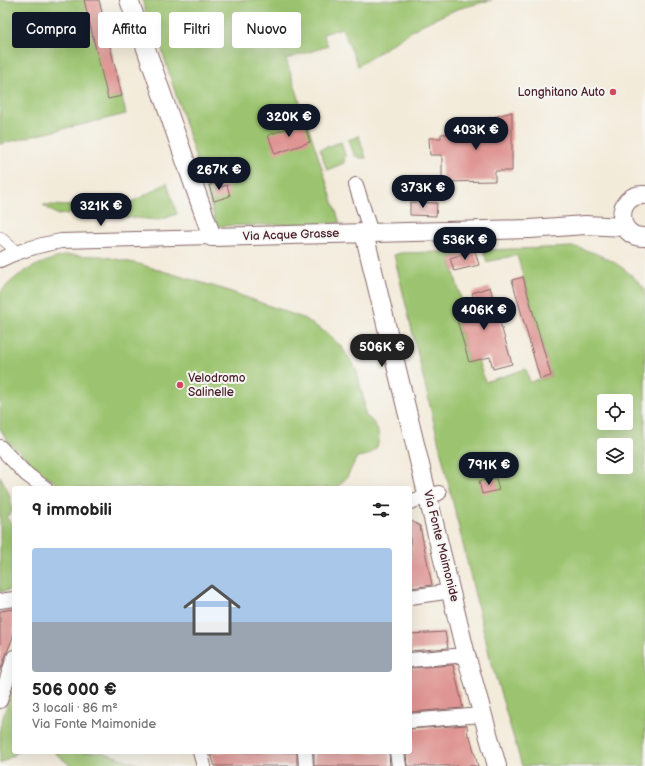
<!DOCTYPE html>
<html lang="it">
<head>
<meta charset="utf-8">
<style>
	body { margin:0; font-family:"Balsamiq Sans",sans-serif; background:#f6f6f6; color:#222; height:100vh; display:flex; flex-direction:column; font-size:15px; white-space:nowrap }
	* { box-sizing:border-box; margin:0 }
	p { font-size:13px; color:#767676 }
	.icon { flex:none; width:22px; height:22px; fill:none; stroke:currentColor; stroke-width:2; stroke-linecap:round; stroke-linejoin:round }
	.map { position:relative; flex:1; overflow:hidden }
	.details { position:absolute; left:12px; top:486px; width:400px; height:268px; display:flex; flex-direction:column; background:#fff; border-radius:4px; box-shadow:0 4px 16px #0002 }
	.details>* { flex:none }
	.hud { position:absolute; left:12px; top:12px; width:400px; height:36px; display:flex; gap:8px }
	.fabs { position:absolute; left:597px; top:394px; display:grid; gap:8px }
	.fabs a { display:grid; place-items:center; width:36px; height:36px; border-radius:4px; background:#fff; box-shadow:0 4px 16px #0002; font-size:20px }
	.price { position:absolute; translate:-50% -34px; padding:0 9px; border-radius:14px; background:#111827; color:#fff; font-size:13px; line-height:26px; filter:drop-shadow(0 1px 2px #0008) }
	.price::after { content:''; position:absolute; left:50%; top:24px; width:12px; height:9px; margin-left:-6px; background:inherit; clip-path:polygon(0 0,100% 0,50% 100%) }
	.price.on { background:#222; color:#fff }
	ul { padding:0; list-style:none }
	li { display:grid; align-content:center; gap:8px; height:212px; padding:0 20px }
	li+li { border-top:1px solid #e0e0e0 }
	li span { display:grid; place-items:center; height:124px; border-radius:4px; color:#555 }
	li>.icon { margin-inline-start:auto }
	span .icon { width:72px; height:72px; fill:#fffc; stroke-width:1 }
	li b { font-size:17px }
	h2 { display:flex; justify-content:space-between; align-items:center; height:48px; padding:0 20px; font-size:17px }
	.chip { padding:0 14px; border-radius:4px; background:#fff; box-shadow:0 4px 16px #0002; font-size:14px; line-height:36px }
	.chip.on { background:#111827; color:#fff }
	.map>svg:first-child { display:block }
	.green { fill:#9cc470; stroke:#73724e; fill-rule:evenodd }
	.building { fill:#df9593 }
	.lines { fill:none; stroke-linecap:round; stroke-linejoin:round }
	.pedestrian-casing { stroke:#856668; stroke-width:12 }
	.minor-casing { stroke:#856668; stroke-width:16 }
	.tertiary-casing { stroke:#856668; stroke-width:20 }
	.pedestrian { stroke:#fff; stroke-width:11 }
	.minor { stroke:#fff; stroke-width:14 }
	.tertiary { stroke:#fff; stroke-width:18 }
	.poi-dot { fill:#d1495b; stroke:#f6f6f2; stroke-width:1.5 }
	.labels { text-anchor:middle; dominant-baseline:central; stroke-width:4; stroke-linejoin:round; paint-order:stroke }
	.poi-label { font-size:12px; fill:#4a1f2b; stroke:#f6f6f2; text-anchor:end }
	.street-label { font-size:12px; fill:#4a1f2b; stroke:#f6f6f2 }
</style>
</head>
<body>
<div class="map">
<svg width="645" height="766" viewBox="0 0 645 766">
	<rect width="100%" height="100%" fill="#f6f6f2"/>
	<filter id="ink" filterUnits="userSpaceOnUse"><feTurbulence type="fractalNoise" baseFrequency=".025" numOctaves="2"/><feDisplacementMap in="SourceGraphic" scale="8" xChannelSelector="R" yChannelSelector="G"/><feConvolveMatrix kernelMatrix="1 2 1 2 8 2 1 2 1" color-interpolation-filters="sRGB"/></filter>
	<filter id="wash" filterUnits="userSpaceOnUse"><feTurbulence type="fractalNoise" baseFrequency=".012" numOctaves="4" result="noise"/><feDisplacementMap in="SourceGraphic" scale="16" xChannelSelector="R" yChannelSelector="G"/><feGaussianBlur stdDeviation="0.9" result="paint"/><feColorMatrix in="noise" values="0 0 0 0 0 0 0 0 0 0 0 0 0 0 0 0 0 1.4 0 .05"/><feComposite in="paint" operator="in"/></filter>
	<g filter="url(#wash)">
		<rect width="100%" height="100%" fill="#f3ebda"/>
		<path class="green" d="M0,0H99L126,114L0,144Z
			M142,0H492L457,9L421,25L358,66L342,28L323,34L328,46L286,59L340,223L217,226L151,15L147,16Z
			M359,136L366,158H360L355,156L348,140Z
			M341,142L345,155L344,163L327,170L320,149Z
			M167,183L177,214L160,220L72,213L58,215L43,205C70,205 105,210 131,202C143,197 155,189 167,183Z
			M575,247C605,255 624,265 645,289V766H522L490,658L394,255L400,253L475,251L450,258L464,310L455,313L469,362L478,360L485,382L526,369L530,382L551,376L517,255L487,262L483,250ZM604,401H626V423H604ZM604,445H626V467H604Z
			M66,255L101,256L139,264L226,290L303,318L325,332L341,346L356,369L364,401L365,415C378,423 386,443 370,454C367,456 361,456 357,457L347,477L337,488H61L10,444L0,429V293C18,271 39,263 66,255Z
			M0,476C7,488 12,498 12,512L6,517L14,527V589L0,592Z
			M14,684V752H18L0,764V727Z
			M54,752H102L144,766H71Z"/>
		<g id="blocks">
			<path class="building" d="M84,0H99L122,96L108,99Z
				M512,112V171H495V181L442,182V155H430L429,138H441V134L470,133V124H478V121Z
				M304,123L310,142L275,154L268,135Z
				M219,182L221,187L227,185L230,196L214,201L209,185Z
				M410,202L437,203L436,216L410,215Z
				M475,251L479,265L454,271L450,258Z
				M523,277L551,376L540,379L512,280Z
				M490,287L512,364L493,369L490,357L469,362L455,313L476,307L472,293Z
				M496,478L499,490L482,494L479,481Z
				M410,520L420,526L432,585L410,588Z
				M14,609V634L0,671V611Z
				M445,632L448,648L410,651V634Z
				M453,665L463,708L410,712V668Z
				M467,725L468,736H470L478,766H407L406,752H410V729Z
				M210,752H297V766H215Z
				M314,752H389L390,766H314Z"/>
		</g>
	</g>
	<g filter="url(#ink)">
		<use href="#blocks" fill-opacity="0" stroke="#856668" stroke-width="1"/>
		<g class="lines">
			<defs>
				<path id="pedestrian" d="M0,237L17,252"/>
				<path id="minor" d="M356,185L371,233
					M0,260C20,250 39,245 61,241L212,237
					M0,447L26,474L45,488
					M410,502L439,493
					M410,597L452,591
					M0,601L14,599
					M410,660L466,655
					M0,701L14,657
					M410,721L482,715
					M200,752L204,766
					M305,752L306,766
					M397,752L399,766"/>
				<path id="tertiary" d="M129,0L212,237L530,229L585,225L625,227
					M645,195C614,193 615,239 645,237
					M364,233L466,655L497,766"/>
			</defs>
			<use href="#pedestrian" class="pedestrian-casing"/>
			<use href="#minor" class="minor-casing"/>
			<use href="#tertiary" class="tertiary-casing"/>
			<use href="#pedestrian" class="pedestrian"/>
			<use href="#minor" class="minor"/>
			<use href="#tertiary" class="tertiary"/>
		</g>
	</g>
	<g class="poi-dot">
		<circle cx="613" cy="92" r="4"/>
		<circle cx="180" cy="385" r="4"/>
	</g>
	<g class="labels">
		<g class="poi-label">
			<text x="605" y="92">Longhitano Auto</text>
			<text x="188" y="378" text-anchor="start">Velodromo<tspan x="188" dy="14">Salinelle</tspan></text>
		</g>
		<g class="street-label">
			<text transform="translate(291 235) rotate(-2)">Via Acque Grasse</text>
			<text transform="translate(441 546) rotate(76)">Via Fonte Maimonide</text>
		</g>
	</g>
</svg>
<div class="fabs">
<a><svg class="icon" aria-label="locate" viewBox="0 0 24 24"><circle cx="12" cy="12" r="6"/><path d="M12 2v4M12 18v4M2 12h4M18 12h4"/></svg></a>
<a><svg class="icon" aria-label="layers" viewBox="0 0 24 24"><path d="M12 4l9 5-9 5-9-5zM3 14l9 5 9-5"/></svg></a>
</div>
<b class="price" style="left:289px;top:138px">320K €</b>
<b class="price" style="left:476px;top:151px">403K €</b>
<b class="price" style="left:219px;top:191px">267K €</b>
<b class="price" style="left:423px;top:209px">373K €</b>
<b class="price" style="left:101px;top:227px">321K €</b>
<b class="price" style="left:465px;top:261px">536K €</b>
<b class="price" style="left:484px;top:331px">406K €</b>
<b class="price on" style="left:382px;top:368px">506K €</b>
<b class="price" style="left:489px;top:486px">791K €</b>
<div class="hud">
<a class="chip on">Compra</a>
<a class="chip">Affitta</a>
<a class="chip">Filtri</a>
<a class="chip">Nuovo</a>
</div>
<section class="details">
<h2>9 immobili<svg class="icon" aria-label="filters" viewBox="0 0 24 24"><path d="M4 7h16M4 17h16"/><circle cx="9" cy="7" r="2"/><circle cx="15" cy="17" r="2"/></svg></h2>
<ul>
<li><span style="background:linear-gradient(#a9c7e8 60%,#9aa5b1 0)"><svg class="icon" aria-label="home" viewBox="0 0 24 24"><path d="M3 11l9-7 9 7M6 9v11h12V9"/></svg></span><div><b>506 000 €</b><p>3 locali · 86 m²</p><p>Via Fonte Maimonide</p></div></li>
</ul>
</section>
</div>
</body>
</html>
